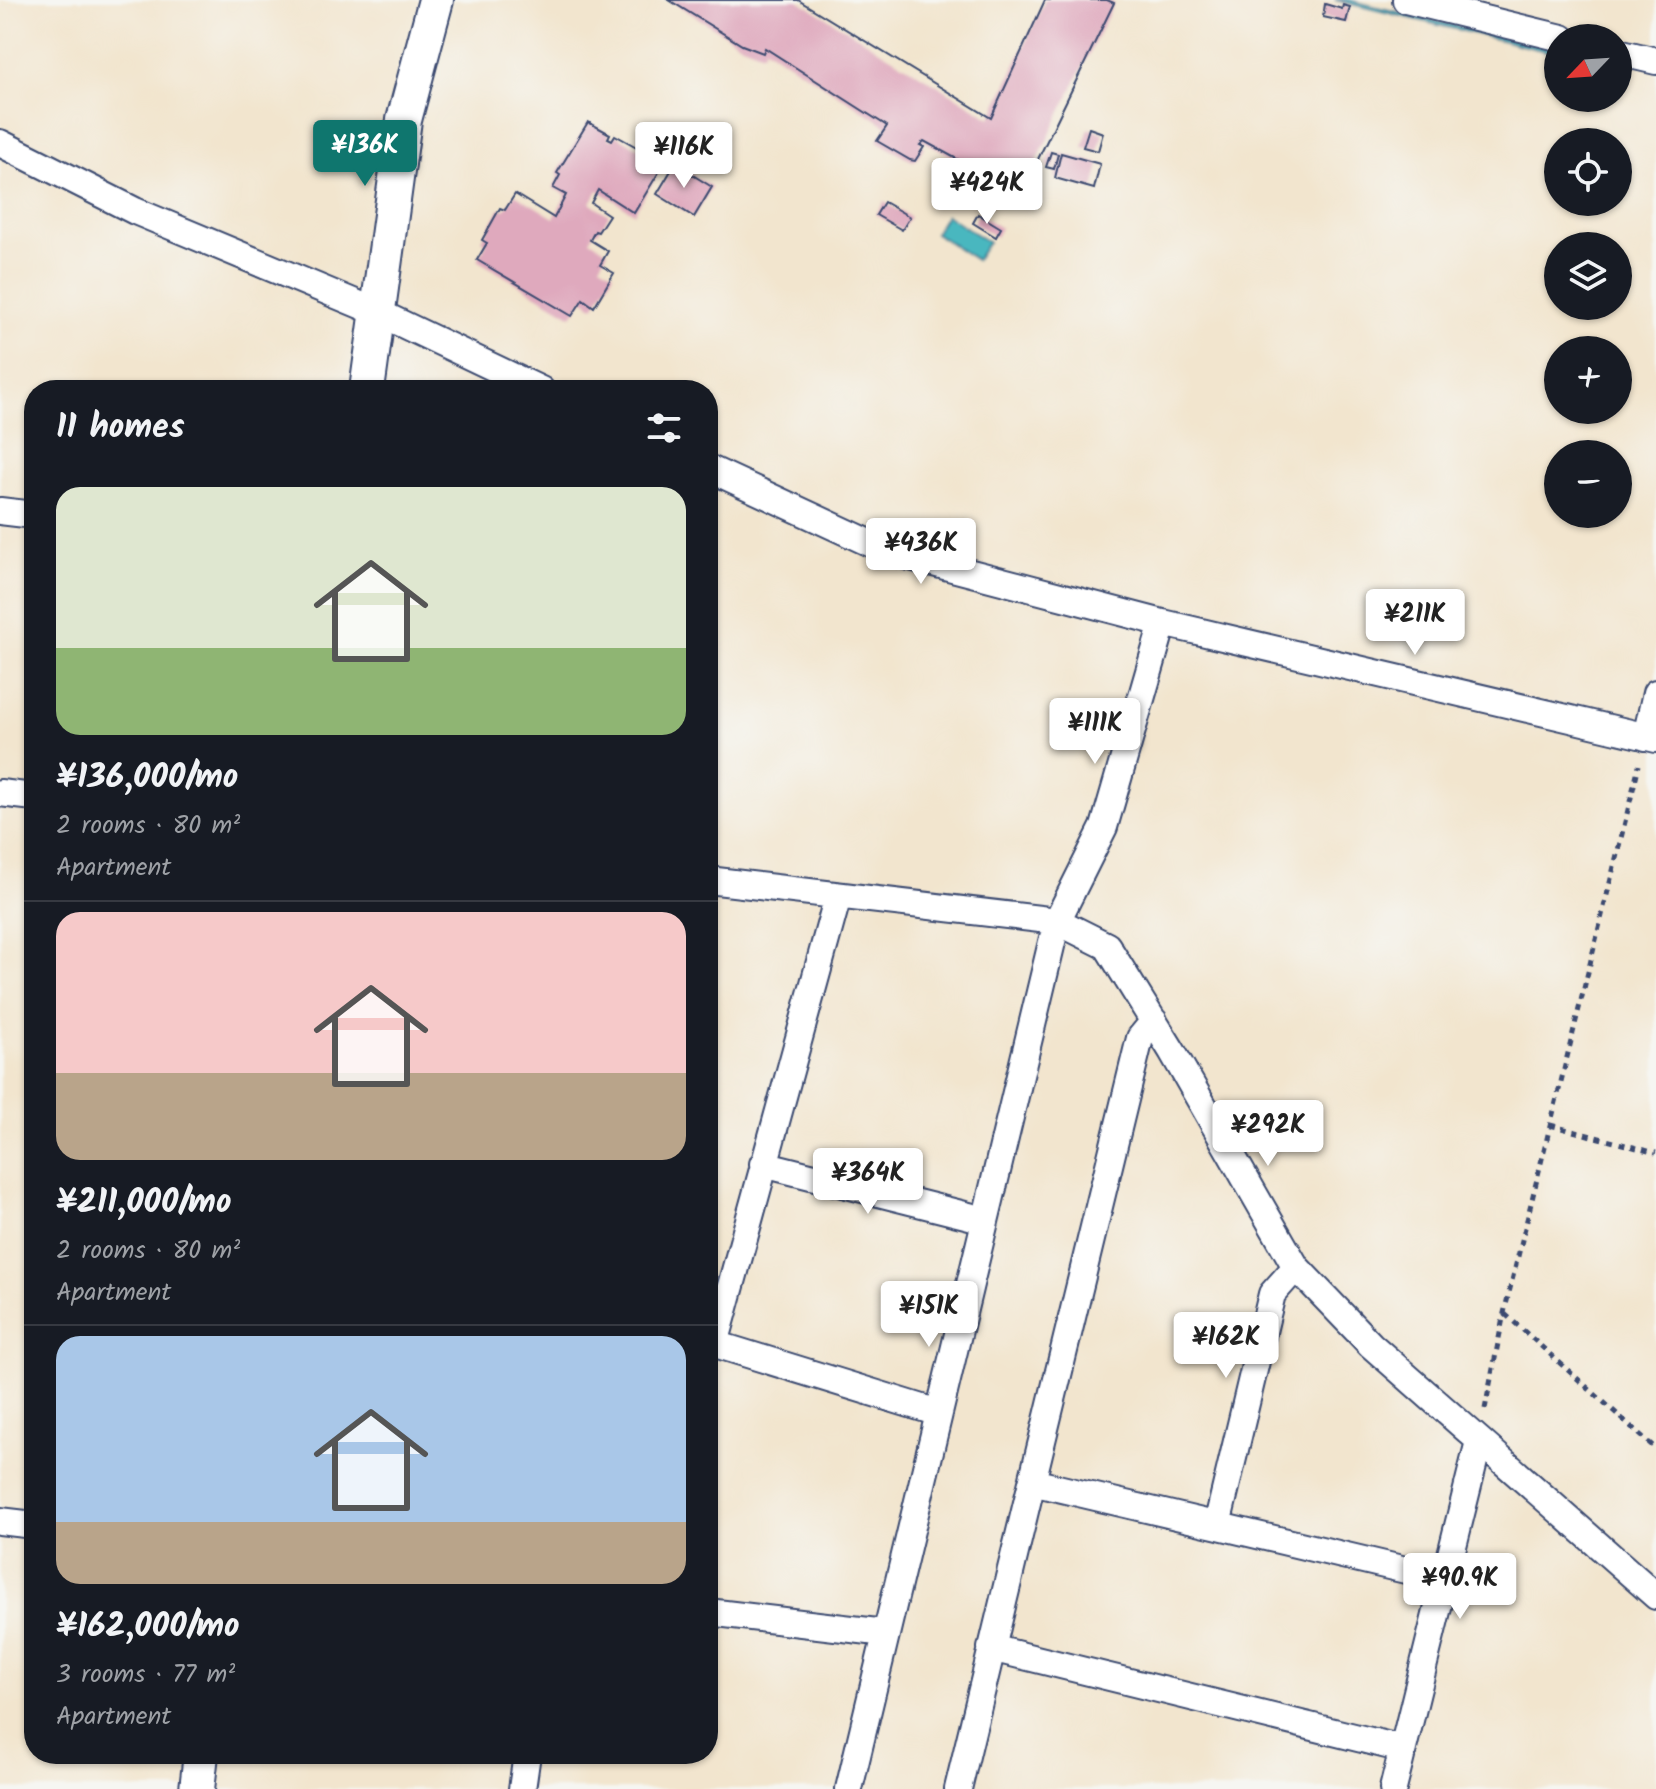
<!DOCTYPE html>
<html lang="en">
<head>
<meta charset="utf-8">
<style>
	body { margin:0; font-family:Kalam,sans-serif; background:#20242c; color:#f1f3f6; height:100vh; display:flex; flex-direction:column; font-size:30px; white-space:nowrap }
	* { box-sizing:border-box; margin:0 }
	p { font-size:26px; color:#9ea1a6 }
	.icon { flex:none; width:44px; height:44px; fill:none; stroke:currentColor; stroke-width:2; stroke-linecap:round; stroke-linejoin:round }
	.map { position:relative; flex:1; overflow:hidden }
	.details { position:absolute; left:24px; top:380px; width:694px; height:1384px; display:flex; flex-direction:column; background:#171b24; border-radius:32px; box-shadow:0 2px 6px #0004 }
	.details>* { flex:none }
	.needle { width:52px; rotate:245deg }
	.fabs { position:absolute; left:1544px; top:24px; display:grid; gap:16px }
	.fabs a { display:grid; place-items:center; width:88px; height:88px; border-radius:50%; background:#171b24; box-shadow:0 2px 6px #0004; font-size:40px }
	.price { position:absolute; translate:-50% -68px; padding:0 18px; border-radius:8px; background:#fff; color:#222; font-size:26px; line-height:52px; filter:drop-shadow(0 2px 4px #0008) }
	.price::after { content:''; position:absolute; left:50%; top:48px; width:24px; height:18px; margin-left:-12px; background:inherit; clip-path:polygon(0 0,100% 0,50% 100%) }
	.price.on { background:#0f766e; color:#fff }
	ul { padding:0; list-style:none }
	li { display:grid; align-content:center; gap:16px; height:424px; padding:0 32px }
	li+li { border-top:2px solid #363941 }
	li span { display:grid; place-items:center; height:248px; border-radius:24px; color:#555 }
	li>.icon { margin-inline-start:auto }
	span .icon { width:144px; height:144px; fill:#fffc; stroke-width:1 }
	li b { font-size:34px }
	h2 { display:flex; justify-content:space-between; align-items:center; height:96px; padding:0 32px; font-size:34px }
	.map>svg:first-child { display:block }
	.water { fill:#48b7bf; stroke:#32738e; stroke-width:2 }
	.building { fill:#dfa9bd }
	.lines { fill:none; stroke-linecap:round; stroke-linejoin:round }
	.minor-casing { stroke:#3b4a6f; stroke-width:30 }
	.tertiary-casing { stroke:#3b4a6f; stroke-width:38 }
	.path { stroke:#3b4a6f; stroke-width:5; stroke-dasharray:6 6; stroke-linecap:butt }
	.minor { stroke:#fff; stroke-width:26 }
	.tertiary { stroke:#fff; stroke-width:34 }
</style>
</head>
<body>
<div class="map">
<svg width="1656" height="1789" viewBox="0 0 1656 1789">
	<rect width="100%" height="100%" fill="#f6f6f2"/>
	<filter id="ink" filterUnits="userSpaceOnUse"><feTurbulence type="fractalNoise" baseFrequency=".0125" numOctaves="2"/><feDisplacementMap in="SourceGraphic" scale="16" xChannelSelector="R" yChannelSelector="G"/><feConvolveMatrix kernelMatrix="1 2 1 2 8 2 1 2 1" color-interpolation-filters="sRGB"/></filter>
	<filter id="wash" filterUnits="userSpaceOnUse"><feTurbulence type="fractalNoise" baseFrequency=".006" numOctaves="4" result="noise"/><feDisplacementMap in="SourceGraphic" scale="32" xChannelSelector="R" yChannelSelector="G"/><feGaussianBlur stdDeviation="1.8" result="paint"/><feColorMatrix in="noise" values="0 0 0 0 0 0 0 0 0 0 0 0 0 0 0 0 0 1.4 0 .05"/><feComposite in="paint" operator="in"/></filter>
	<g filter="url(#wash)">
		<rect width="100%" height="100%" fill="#f2e5ce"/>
		<path class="water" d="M1335,0H1348L1558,50V54Z
			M946,215L988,242L976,260L935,233Z"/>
		<g id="blocks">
			<path class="building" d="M669,0H798L991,118L1045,0H1107L1114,3L1021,194L924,141L920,145L924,147L915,161L910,160L877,141L887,126L765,48L763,53L742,45Z
				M1325,4L1342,9L1343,5L1350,7L1346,22L1323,17Z
				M588,122L610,134L608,138L612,140L615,135L642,150L639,155L662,167L634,213L598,190L591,203L609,215L598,232L595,231L590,240L608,251L600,265L614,273L594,307L583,299L572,316L477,260L487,243L482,240L500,208L505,210L515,194L554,218L566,195L553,188L560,175L557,173Z
				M1089,128L1103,133L1098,151L1083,147Z
				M1051,152L1058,154L1054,169L1046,167Z
				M1061,153L1100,164L1094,189L1055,178Z
				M675,164L712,187L694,217L657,194Z
				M884,202L910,217L902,230L876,215Z
				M978,214L1001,228L996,237L973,223Z"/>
		</g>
	</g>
	<g filter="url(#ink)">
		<use href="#blocks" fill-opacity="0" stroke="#3b4a6f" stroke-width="2"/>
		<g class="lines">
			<defs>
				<path id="minor" d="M1406,0L1562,38
					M1618,52L1656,61
					M0,143L135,211L377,312L541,390
					M708,468L887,551L1163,623L1656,739
					M0,511L34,515
					M1646,737L1656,693
					M0,793L34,797
					M708,880L1057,921L1107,946L1172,1051L1296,1267L1371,1345L1656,1596
					M838,896L715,1344L939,1413
					M1154,1021L1140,1038L1032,1482L1444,1579
					M763,1164L985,1220
					M0,1521L34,1525
					M1217,1525L1272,1294L1296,1267
					M708,1612L886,1633
					M991,1648L1403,1749
					M522,1789L527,1754
					M849,1789L1057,921L1104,827L1163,623
					M958,1789L1032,1482
					M1393,1789L1479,1441"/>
				<path id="tertiary" d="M367,390L404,120L436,0
					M197,1789L201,1754"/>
			</defs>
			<use href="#minor" class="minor-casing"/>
			<use href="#tertiary" class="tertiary-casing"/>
			<path class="path" d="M1550,1125L1656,1153
				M1505,1314L1656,1449
				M1485,1409L1504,1313L1639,765"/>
			<use href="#minor" class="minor"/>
			<use href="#tertiary" class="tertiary"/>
		</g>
	</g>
</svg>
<div class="fabs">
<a><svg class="needle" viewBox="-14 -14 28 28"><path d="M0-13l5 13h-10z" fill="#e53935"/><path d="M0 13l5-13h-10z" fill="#9ea1a6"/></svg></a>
<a><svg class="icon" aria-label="locate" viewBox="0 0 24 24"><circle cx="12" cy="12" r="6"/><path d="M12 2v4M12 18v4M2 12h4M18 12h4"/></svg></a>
<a><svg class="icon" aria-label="layers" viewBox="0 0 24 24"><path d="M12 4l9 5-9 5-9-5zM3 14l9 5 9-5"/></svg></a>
<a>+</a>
<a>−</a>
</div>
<b class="price on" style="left:365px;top:188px">¥136K</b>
<b class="price" style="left:684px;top:190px">¥116K</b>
<b class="price" style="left:987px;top:226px">¥424K</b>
<b class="price" style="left:921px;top:586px">¥436K</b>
<b class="price" style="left:1415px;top:657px">¥211K</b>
<b class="price" style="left:1095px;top:766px">¥111K</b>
<b class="price" style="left:1268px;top:1168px">¥292K</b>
<b class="price" style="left:868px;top:1216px">¥364K</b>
<b class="price" style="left:929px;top:1349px">¥151K</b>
<b class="price" style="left:1226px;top:1380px">¥162K</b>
<b class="price" style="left:1460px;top:1621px">¥90.9K</b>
<section class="details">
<h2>11 homes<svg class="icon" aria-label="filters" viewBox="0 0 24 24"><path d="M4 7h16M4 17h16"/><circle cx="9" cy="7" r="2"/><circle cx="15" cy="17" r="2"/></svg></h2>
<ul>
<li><span style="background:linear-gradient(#dfe7d0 65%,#8fb573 0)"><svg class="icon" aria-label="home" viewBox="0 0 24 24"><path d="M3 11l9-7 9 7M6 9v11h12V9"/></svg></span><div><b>¥136,000/mo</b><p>2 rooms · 80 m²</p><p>Apartment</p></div></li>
<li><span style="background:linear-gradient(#f6c9c9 65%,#b9a48a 0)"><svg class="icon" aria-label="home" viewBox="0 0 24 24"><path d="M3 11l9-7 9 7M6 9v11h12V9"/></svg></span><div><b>¥211,000/mo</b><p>2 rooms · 80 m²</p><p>Apartment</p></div></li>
<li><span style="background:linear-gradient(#a9c7e8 75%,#b9a48a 0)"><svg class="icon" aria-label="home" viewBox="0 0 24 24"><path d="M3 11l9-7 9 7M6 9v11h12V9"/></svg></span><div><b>¥162,000/mo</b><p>3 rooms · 77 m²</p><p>Apartment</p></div></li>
</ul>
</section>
</div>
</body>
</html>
